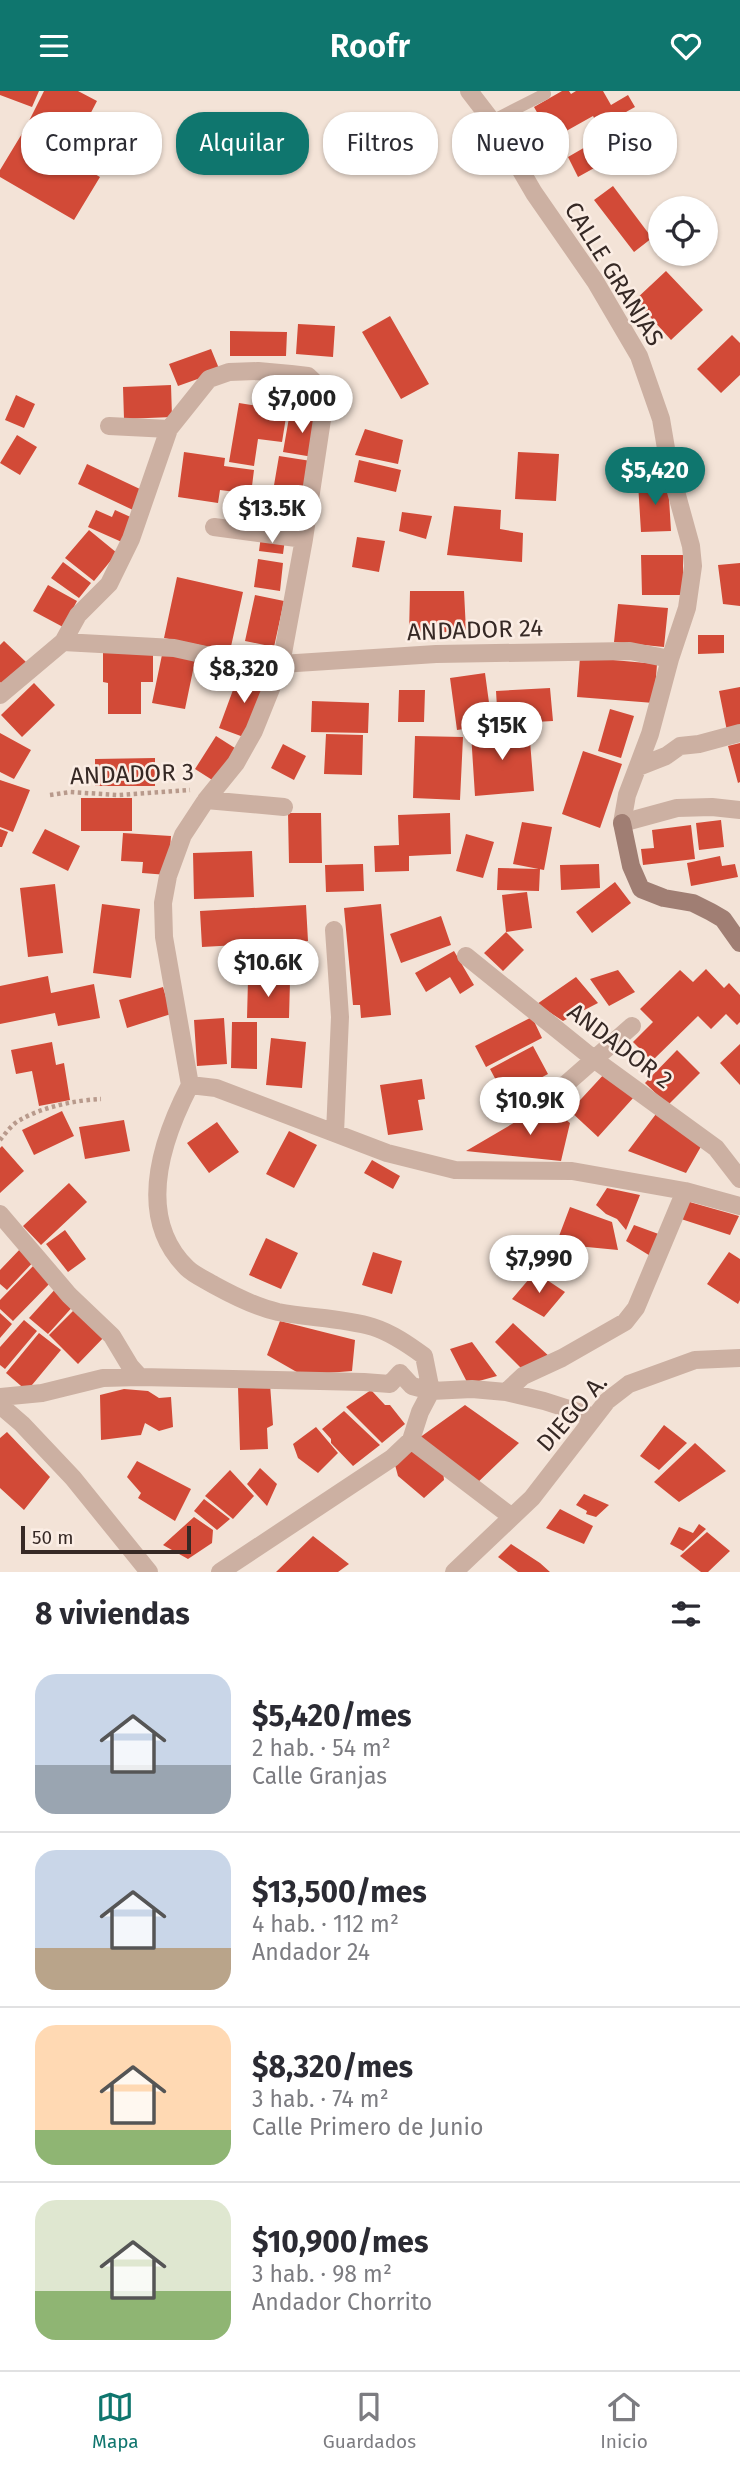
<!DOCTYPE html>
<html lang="es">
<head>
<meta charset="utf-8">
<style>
	body { margin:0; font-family:"Fira Sans",sans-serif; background:#f7f7f7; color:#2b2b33; height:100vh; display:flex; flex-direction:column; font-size:26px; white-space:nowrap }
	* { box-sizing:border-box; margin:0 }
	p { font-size:23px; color:#7c7c81 }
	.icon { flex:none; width:38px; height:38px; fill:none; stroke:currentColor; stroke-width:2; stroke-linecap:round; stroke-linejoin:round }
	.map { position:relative; height:1481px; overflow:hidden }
	.drawer { display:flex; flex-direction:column; background:#fff; flex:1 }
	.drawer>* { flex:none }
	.hud { position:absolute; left:21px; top:21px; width:698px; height:63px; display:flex; gap:14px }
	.buttons { position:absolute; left:648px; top:105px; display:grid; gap:14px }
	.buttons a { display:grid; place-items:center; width:70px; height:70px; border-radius:50%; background:#fff; box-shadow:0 2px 5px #0004; font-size:35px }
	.scale { position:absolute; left:21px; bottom:18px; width:170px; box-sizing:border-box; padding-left:7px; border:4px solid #362925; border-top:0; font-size:19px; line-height:24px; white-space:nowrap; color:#362925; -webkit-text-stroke:5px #fbede4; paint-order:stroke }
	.price { position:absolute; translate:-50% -60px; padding:0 16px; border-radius:24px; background:#fff; color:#222; font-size:23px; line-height:46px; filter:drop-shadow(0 2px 4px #0008) }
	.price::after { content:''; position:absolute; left:50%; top:42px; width:21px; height:16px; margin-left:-10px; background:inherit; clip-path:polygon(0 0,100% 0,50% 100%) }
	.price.on { background:#0f766e; color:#fff }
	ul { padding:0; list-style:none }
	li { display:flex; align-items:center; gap:21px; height:175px; padding:0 35px }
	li+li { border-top:2px solid #e1e1e2 }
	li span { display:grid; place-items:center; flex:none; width:196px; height:140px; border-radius:21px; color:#555 }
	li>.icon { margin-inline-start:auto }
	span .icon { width:84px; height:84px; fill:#fffc; stroke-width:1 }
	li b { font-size:30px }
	h2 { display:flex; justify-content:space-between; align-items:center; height:84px; padding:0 35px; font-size:30px }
	.chip { padding:0 24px; border-radius:28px; background:#fff; box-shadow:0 2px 5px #0004; font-size:24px; line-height:63px }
	.chip.on { background:#0f766e; color:#fff }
	header { display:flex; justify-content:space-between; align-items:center; height:91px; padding:0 35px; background:#0f766e; color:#fff; font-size:32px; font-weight:600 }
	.tab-bar { display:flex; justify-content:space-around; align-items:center; height:98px; border-top:2px solid #e1e1e2; background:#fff; font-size:19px; color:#7c7c81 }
	.tab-bar a { display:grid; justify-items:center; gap:4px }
	.tab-bar .on { color:#0f766e }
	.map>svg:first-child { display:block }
	.building { fill:#d24a37 }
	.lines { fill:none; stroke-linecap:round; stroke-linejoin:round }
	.path { stroke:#b89a8c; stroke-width:4.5; stroke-dasharray:3.5 3.5; stroke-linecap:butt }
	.lane { stroke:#ccb0a2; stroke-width:12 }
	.street { stroke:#ccb0a2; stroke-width:18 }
	.secondary { stroke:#a07e73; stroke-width:18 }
	.labels { text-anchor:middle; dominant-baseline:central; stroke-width:5; stroke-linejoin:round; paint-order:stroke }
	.street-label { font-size:24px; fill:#362925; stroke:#fbede4 }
</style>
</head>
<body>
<header><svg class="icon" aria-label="menu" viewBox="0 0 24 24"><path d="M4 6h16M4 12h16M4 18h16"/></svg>Roofr<svg class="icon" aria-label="heart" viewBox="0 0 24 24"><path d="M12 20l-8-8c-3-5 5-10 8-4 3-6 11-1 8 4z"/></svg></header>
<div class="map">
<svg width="740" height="1481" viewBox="0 0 740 1481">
	<rect width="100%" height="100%" fill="#f3e3d7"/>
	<path class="building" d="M0,0H39L32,16L0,4Z
		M44,0H78L97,10L83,37L69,30L57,53L25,38Z
		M562,0H569L571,3L576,0H603L611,14L628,4L635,16L599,36L593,25L552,48L534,16Z
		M23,41L100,86L74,129L0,86V79Z
		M594,51L605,71L578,86L568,66Z
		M613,95L652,147L634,161L594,109Z
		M666,180L703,219L671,249L635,209Z
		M390,225L429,293L401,308L362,241Z
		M298,233L335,235L333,266L296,263Z
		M230,240L287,241L286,265H230Z
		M732,244L740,252V284L721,302L697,278Z
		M211,258L220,280L178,295L169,273Z
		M171,294L172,326L124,328L123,296Z
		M16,304L35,313L24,337L5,329Z
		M239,312L287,320L282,351L258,348L254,375L229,371Z
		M290,321L320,326L313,366L283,361Z
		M365,338L403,349L398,373L355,364Z
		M17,344L37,356L20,384L0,372Z
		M184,361L225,367L224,375L254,379L251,403L220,399L218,412L178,406Z
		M518,361L559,363L556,410L515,408Z
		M279,365L311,370L305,406L273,400Z
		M359,369L401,379L396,401L354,391Z
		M87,373L142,399L133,419L78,393Z
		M668,390L671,440L641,441L638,392Z
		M454,415L501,419L500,438L523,442L522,471L447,464Z
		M96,419L112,426L115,419L135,428L124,452L88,436Z
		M402,421L432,425L426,448L399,440Z
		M89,439L117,462L94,490L65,467Z
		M261,445L285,448L283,463L259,460Z
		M357,446L385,450L379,481L352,476Z
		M641,464H683V504H642Z
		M258,468L283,472L280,500L254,496Z
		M63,471L91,492L79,507L51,487Z
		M740,472V515L723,513L718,474Z
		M177,486L243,501L230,560L164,547Z
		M48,494L77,510L63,536L33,520Z
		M410,500H464L466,540L409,543Z
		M255,504L284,510L274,556L245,550Z
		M618,513L668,517L664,556L614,551Z
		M698,544H724V562L698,563Z
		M4,550L26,571L3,594L0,591V554Z
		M163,559L196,565L185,618L152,612Z
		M103,561L153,562V591H141V623H108V592L103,591Z
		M580,566L657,573L654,612L577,606Z
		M240,580L270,591L249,648L219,637Z
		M485,582L492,634L457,639L450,587Z
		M34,592L55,614L22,646L1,624Z
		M740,596V637L727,640L719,600Z
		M550,597L553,630L498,633L496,600Z
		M399,599H425L424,631H398Z
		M312,610L369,612L368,642L311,641Z
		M610,618L634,625L621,667L598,660Z
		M529,637L534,700L475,705L471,642Z
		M0,642L31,659L14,688L0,681Z
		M326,643L363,644L362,684L324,683Z
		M216,645L238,659L217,692L195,678Z
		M415,645L463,646L460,709L413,707Z
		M740,652V691L738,692L728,655Z
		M283,653L306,665L294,689L271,677Z
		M583,660L622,673L600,737L562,723Z
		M155,667V695H95V668Z
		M0,689L30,699L13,741L0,736Z
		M81,707H132V740H81Z
		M288,722H321L322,772H289Z
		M450,722L451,763L409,765V780L375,781L374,755L399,754L398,724Z
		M721,729L724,756L699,759L696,732Z
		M522,731L552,736L544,779L513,773Z
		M691,734L695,768L643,774L641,758L654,757L652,739Z
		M0,738L8,741L2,756H0Z
		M45,738L80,755L68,780L32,762Z
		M123,742L171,745L168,784L142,782L143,771L121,770Z
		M466,743L494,751L483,787L456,780Z
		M252,760L254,806L194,808L193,762Z
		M720,765L722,775L735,773L738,786L691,795L687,772Z
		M363,773L364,800L326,801L325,774Z
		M599,773L600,797L561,799L560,774Z
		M498,777L540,778L539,800L497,799Z
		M615,791L631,812L592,842L576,821Z
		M55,793L63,862L28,866L20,797Z
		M527,801L532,837L506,841L502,804Z
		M102,813L140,818L131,887L93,882Z
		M381,813L391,924L361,927L360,914H353L344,817Z
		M306,814L308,850L202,856L200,820Z
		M441,825L451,854L401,872L390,843Z
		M506,841L524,859L503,880L484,862Z
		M454,860L474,894L460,903L450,886L426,901L415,882Z
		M706,878L724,897L729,892L740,904V931L737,934L726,923L711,938L698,925L652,970L633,951L653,931L640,918L680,879L693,891Z
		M618,879L635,901L609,915L590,888Z
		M48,885L51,902L94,893L100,927L58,935L55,922L0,933V895Z
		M576,886L598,912L563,930L537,913Z
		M248,889L290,890L289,927H247Z
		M163,896L171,923L127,937L119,909Z
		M532,926L542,947L486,976L475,955Z
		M224,927L227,973L197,975L194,929Z
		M232,931H257V978L231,977Z
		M271,947L306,951L302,997L266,994Z
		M52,951L56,974L64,972L70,1009L39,1015L32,980L16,983L11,959Z
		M740,953V994L720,972Z
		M533,955L548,983L505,1006L490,978Z
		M677,959L700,982L668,1014L645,992Z
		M606,981L634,1006L598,1046L570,1020Z
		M422,988L425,1008L418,1009L423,1039L388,1044L380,994Z
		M546,1013L570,1032L561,1070L466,1060Z
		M62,1020L74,1045L34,1064L22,1039Z
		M656,1023L703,1052L686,1082L628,1060Z
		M124,1029L130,1060L85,1068L79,1036Z
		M217,1031L239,1061L209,1082L187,1052Z
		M289,1040L317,1054L294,1097L266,1083Z
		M2,1055L24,1080L0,1102V1057Z
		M372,1069L400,1085L393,1098L364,1082Z
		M69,1092L87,1111L41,1154L23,1135Z
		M607,1097L640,1104L626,1139L617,1128L606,1123L596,1114Z
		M686,1110L739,1125L730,1144L678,1127Z
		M570,1116L612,1131L618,1159L556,1153Z
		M634,1134L664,1145L652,1166L626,1150Z
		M65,1139L86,1168L68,1181L46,1153Z
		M266,1147L298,1162L281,1198L249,1184Z
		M23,1155L37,1167L7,1199L0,1193V1179Z
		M373,1161L402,1170L392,1203L362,1194Z
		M729,1161L740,1168V1209L738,1213L707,1193Z
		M36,1172L53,1189L13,1230L0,1218V1209Z
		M535,1181L565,1201L544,1226L512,1208Z
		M58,1195L76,1212L48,1243L29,1227Z
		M78,1215L107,1243L78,1273L49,1244Z
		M0,1222L12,1233L0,1247Z
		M24,1229L37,1240L5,1278L0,1274V1256Z
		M280,1230L355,1249L352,1280L302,1284L267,1264Z
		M513,1232L551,1267L524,1280L495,1251Z
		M39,1242L61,1259L27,1300L6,1282Z
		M472,1251L497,1285L468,1293L450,1258Z
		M270,1293L273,1334L267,1337L268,1358L240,1359L238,1296Z
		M124,1298L148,1300L159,1307L171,1306L173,1336L159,1340L145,1332L141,1344L101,1349L100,1304Z
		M371,1299L385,1314H390L405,1333L382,1352L346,1316Z
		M465,1314L519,1352L475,1394L419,1347Z
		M344,1320L380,1354L353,1375L331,1352V1348L322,1338Z
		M664,1334L687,1352L659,1379L640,1365Z
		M316,1336L338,1362L318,1382L298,1367L293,1353Z
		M7,1341L50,1386L24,1419L0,1397V1347Z
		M695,1352L726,1380L679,1411L654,1391Z
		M410,1356L443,1380L444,1389L424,1407L398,1385L394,1370Z
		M137,1370L191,1398L175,1430L138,1407L141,1402L127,1386Z
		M260,1377L277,1393L267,1415L247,1393Z
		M230,1379L254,1405L233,1428L205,1405Z
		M584,1403L609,1414L596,1426L586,1423L587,1420L576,1414Z
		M204,1408L230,1428L217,1439L194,1420Z
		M560,1418L593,1435L584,1453L546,1437Z
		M194,1426L213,1439L212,1452L188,1468L163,1454Z
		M699,1433L706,1438L683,1460L670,1453L679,1436L693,1442Z
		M707,1441L730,1460L708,1481H701L680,1465Z
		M313,1445L349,1473L338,1481H276Z
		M511,1453L540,1472L550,1481H518L498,1466Z"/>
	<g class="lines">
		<path class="path" d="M50,704L70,701L118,704L190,699
			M0,1049C6,1042 12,1033 20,1029C42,1016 76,1009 101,1008"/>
		<path class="lane" d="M492,30L545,3"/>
		<path class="street" d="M469,0L492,30L534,102L595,190L639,265L661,328L669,375L691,455L693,475L687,517L670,568L650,643L627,704L622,732L677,717L712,716L740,719
			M109,335L169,338
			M214,436L304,448
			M63,551L174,557L279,580
			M281,573L436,563L630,560L670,568
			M0,604L63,551L78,524L109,493L131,448L169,338L209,288L229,281L258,280L291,283L308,285L326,302L304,448L281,573L254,640L236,672L206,709L183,744L168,785L163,812L164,846L190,994
			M638,676L666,665L680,655L699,653L740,642
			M206,709L284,716
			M334,839L340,926L335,1042
			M466,865L595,969L716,1057L740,1088
			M190,994C161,1050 135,1126 187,1177C194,1184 206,1189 214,1194C234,1205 256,1216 278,1221C309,1227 343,1227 373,1236C392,1242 409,1254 424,1265L431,1300L420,1321L411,1349L392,1367L220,1481
			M190,994L216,997L387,1062L455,1079L572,1080L685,1100L740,1115
			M537,1013L566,993L632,935
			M0,1123L69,1204L112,1245L130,1275L140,1286
			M506,1301L523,1285L562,1267L625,1231L636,1217L685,1100
			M0,1306L42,1302L103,1287L140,1286L364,1291L390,1293L400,1282L412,1295L431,1300L472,1298L506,1301L544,1310L594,1326
			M0,1314L22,1333L73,1387L149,1481
			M411,1349L512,1426
			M454,1481L532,1407L607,1310L629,1293L695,1269L740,1267"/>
		<path class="secondary" d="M622,732L631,775L641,798L664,807L693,812L711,821L723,828L740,852"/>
	</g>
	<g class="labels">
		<g class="street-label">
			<text transform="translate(614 183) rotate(58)">CALLE GRANJAS</text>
			<text transform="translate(475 539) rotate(-2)">ANDADOR 24</text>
			<text transform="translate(132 683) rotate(-2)">ANDADOR 3</text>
			<text transform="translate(620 955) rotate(37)">ANDADOR 2</text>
			<text transform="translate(572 1322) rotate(-49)">DIEGO A.</text>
		</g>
	</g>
</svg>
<div class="buttons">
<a><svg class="icon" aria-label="locate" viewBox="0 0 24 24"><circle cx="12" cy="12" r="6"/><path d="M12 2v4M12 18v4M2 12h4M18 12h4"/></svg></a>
</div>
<div class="scale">50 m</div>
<b class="price" style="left:302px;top:344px">$7,000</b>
<b class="price on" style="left:655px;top:416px">$5,420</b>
<b class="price" style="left:272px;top:454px">$13.5K</b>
<b class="price" style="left:244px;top:614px">$8,320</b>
<b class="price" style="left:502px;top:671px">$15K</b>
<b class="price" style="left:268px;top:908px">$10.6K</b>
<b class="price" style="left:530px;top:1046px">$10.9K</b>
<b class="price" style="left:539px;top:1204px">$7,990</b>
<div class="hud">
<a class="chip">Comprar</a>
<a class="chip on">Alquilar</a>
<a class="chip">Filtros</a>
<a class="chip">Nuevo</a>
<a class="chip">Piso</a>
</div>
</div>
<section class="drawer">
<h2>8 viviendas<svg class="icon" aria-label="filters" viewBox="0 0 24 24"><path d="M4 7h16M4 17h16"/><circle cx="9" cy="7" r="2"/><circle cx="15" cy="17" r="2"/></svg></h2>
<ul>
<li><span style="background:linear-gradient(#c9d6e8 65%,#9aa5b1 0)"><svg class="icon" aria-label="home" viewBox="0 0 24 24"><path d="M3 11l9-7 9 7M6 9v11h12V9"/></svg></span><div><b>$5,420/mes</b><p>2 hab. · 54 m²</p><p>Calle Granjas</p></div></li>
<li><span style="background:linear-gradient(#c9d6e8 70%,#b9a48a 0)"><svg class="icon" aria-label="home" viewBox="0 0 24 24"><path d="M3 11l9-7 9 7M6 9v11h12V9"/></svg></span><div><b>$13,500/mes</b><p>4 hab. · 112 m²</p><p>Andador 24</p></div></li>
<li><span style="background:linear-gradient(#ffd9b3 75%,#8fb573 0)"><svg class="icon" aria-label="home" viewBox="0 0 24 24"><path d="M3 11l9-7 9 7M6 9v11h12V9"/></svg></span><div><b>$8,320/mes</b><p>3 hab. · 74 m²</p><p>Calle Primero de Junio</p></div></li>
<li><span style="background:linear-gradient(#dfe7d0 65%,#8fb573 0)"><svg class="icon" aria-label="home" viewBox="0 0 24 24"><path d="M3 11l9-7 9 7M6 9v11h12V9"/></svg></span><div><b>$10,900/mes</b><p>3 hab. · 98 m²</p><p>Andador Chorrito</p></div></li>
</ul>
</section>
<nav class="tab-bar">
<a class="on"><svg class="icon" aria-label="map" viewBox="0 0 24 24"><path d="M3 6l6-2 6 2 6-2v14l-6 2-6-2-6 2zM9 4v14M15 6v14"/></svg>Mapa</a>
<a><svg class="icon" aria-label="saved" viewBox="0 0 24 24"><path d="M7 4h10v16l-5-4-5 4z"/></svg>Guardados</a>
<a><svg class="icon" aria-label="home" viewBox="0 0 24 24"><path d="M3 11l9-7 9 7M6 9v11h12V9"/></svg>Inicio</a>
</nav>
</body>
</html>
